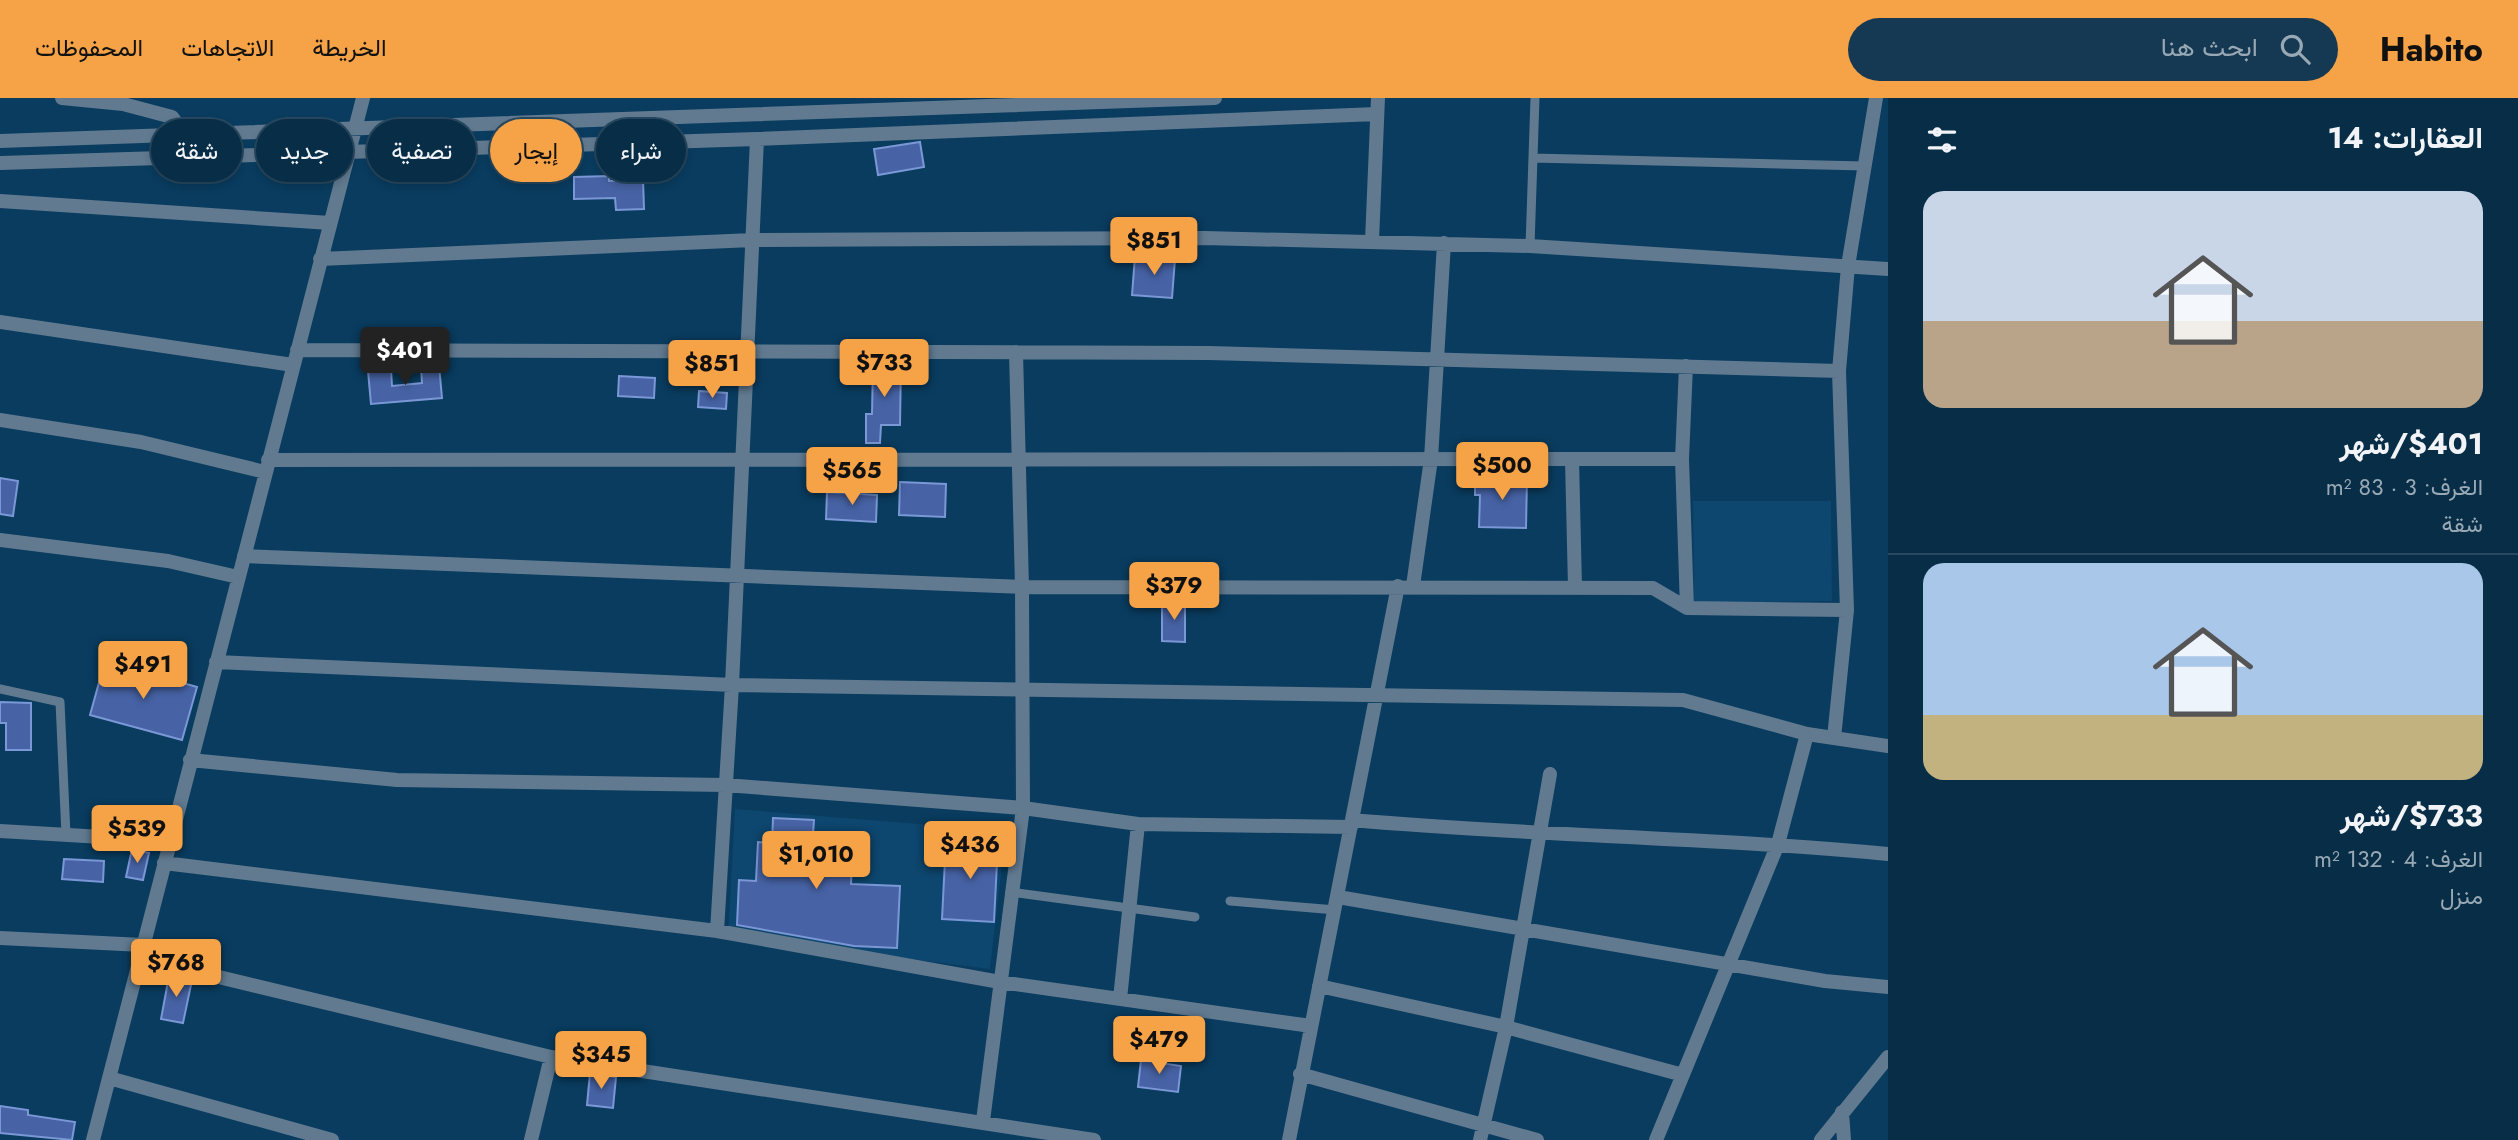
<!DOCTYPE html>
<html lang="ar">
<head>
<meta charset="utf-8">
<style>
	body { margin:0; font-family:Jost,Vazirmatn,sans-serif; background:#153952; color:#f1f3f6; direction:rtl; height:100vh; display:flex; flex-direction:column; font-size:26px; white-space:nowrap }
	* { box-sizing:border-box; margin:0 }
	p { font-size:23px; color:#98a8b4 }
	.icon { flex:none; width:38px; height:38px; fill:none; stroke:currentColor; stroke-width:2; stroke-linecap:round; stroke-linejoin:round }
	.map { position:relative; flex:1; overflow:hidden; direction:ltr }
	.drawer { display:flex; flex-direction:column; background:#072d47; width:630px }
	.drawer>* { flex:none }
	.top-card { position:absolute; left:21px; top:21px; width:665px; height:63px; direction:rtl; display:flex; gap:14px }
	.price { position:absolute; translate:-50% -60px; padding:0 16px; border-radius:7px; background:#f6a246; color:#111; font-size:23px; line-height:46px; filter:drop-shadow(0 2px 4px #0008) }
	.price::after { content:''; position:absolute; left:50%; top:42px; width:21px; height:16px; margin-left:-10px; background:inherit; clip-path:polygon(0 0,100% 0,50% 100%) }
	.price.on { background:#222; color:#fff }
	ul { padding:0; list-style:none }
	li { display:grid; align-content:center; gap:14px; height:371px; padding:0 35px }
	li+li { border-top:2px solid #284960 }
	li span { display:grid; place-items:center; height:217px; border-radius:21px; color:#555 }
	li>.icon { margin-inline-start:auto }
	span .icon { width:126px; height:126px; fill:#fffc; stroke-width:1 }
	li b { font-size:30px }
	h2 { display:flex; justify-content:space-between; align-items:center; height:84px; padding:0 35px; font-size:30px }
	.chip { padding:0 24px; border-radius:32px; background:#072d47; box-shadow:0 4px 10px #0003,0 0 0 2px #284960; font-size:24px; line-height:63px }
	.chip.on { background:#f6a246; color:#111 }
	header { display:flex; align-items:center; gap:42px; box-sizing:border-box; height:98px; padding:0 35px; background:#f6a246; color:#111 }
	header strong { font-size:33px }
	nav { display:flex; gap:38px; margin-inline-start:auto; font-size:24px }
	.search { width:490px; height:63px; background:#153952; display:flex; align-items:center; gap:18px; box-sizing:border-box; padding:0 24px; border-radius:38px; color:#98a8b4; font-size:26px }
	main { display:flex; flex:1; min-height:0 }
	.map>svg:first-child { display:block }
	.built { fill:#0d466e }
	.building { fill:#4763a5; stroke:#7a97d6; stroke-width:2 }
	.lines { fill:none; stroke-linecap:round; stroke-linejoin:round }
	.lane { stroke:#617a90; stroke-width:9 }
	.street { stroke:#617a90; stroke-width:14 }
</style>
</head>
<body>
<header>
<strong>Habito</strong>
<div class="search"><svg class="icon" aria-label="search" viewBox="0 0 24 24"><circle cx="10" cy="10" r="6"/><path d="M15 15l6 6"/></svg>ابحث هنا</div>
<nav><a>الخريطة</a><a>الاتجاهات</a><a>المحفوظات</a></nav>
</header>
<main>
<section class="drawer">
<h2>العقارات: 14<svg class="icon" aria-label="filters" viewBox="0 0 24 24"><path d="M4 7h16M4 17h16"/><circle cx="9" cy="7" r="2"/><circle cx="15" cy="17" r="2"/></svg></h2>
<ul>
<li><span style="background:linear-gradient(#c9d6e8 60%,#b9a48a 0)"><svg class="icon" aria-label="home" viewBox="0 0 24 24"><path d="M3 11l9-7 9 7M6 9v11h12V9"/></svg></span><div><b>$401/شهر</b><p>الغرف: 3 · 83 m²</p><p>شقة</p></div></li>
<li><span style="background:linear-gradient(#a9c7e8 70%,#c2b280 0)"><svg class="icon" aria-label="home" viewBox="0 0 24 24"><path d="M3 11l9-7 9 7M6 9v11h12V9"/></svg></span><div><b>$733/شهر</b><p>الغرف: 4 · 132 m²</p><p>منزل</p></div></li>
</ul>
</section>
<div class="map">
<svg width="1888" height="1042" viewBox="0 0 1888 1042">
	<rect width="100%" height="100%" fill="#093c5f"/>
	<path class="built" d="M1693,403H1831L1832,503L1694,505Z
		M735,711L1006,733L990,871L728,838Z"/>
	<path class="building" d="M920,44L924,69L878,77L874,51Z
		M675,53V75H641L640,54Z
		M609,78V83L643,81L644,111L616,112L615,100L574,101V79Z
		M1135,158L1175,161L1172,200L1132,197Z
		M873,264H901L900,327H881L880,345H866V316H872Z
		M439,267L442,300L371,306L368,273L391,271L392,288L422,285L421,269Z
		M619,278L655,280L654,300L618,298Z
		M699,293L727,295L726,311L698,309Z
		M1481,379L1527,380L1526,430L1479,429L1480,397H1475V383H1481Z
		M0,380L18,383L13,418L0,416Z
		M900,384L946,386L945,419L899,417Z
		M827,394L877,397L876,424L826,421Z
		M1162,505H1185V544L1162,543Z
		M105,563L197,589L182,642L90,617Z
		M0,604L31,605V652H6V625H0Z
		M773,720L814,722L813,736L853,738L851,786L900,788L897,850L854,848L737,827L739,782L756,783L758,744L772,745Z
		M946,742L998,745L994,824L942,821Z
		M132,751L149,755L143,782L126,779Z
		M64,761L104,763L103,784L62,781Z
		M169,878L192,882L183,925L161,921Z
		M1141,962L1181,968L1178,994L1138,989Z
		M590,975L616,979L613,1010L587,1007Z
		M0,1008L28,1012V1017L75,1024L72,1042L0,1035Z"/>
	<g class="lines">
		<path class="lane" d="M1533,60L1865,68
			M1530,148L1535,0
			M0,591L60,604L66,737
			M1010,794L1195,819
			M1230,803L1336,812"/>
		<path class="street" d="M62,0L123,6L172,19L185,36
			M0,43L1215,0
			M0,65L757,41L1377,16
			M0,103L330,125
			M1372,143L1378,0
			M320,161L752,142L1204,140L1530,148L1888,171
			M0,224L293,267
			M297,252L1209,255L1839,273
			M1686,268L1682,361L1687,510
			M0,322L141,344L265,374
			M1572,361L1575,489
			M268,362L1682,361
			M0,442L168,463L238,479
			M244,458L1022,489L1653,490L1687,510L1847,512
			M1413,488L1431,361L1444,145
			M216,564L732,587L1683,602L1807,636L1888,648
			M1834,640L1847,512L1839,273L1848,168L1876,0
			M190,662L397,682L725,687L1023,710L1138,726L1351,729
			M1352,722C1531,738 1710,739 1888,756
			M0,733L170,743
			M164,765L717,833L1000,884L1311,928
			M1338,799L1825,883L1888,889
			M717,833L732,587L757,41
			M0,840L143,847
			M140,860L551,959L1094,1042
			M1319,888L1506,929L1683,977
			M1120,901L1138,726
			M1300,976L1537,1042
			M109,980L332,1042
			M1842,1014L1844,1042
			M983,1023L1023,710L1022,489L1016,254
			M93,1042L363,0
			M531,1042L551,959
			M1289,1042L1398,488
			M1480,1042L1506,929L1550,676
			M1656,1042L1778,746L1807,636
			M1821,1042L1888,959"/>
	</g>
</svg>
<b class="price" style="left:1154px;top:179px">$851</b>
<b class="price on" style="left:405px;top:289px">$401</b>
<b class="price" style="left:884px;top:301px">$733</b>
<b class="price" style="left:712px;top:302px">$851</b>
<b class="price" style="left:1502px;top:404px">$500</b>
<b class="price" style="left:852px;top:409px">$565</b>
<b class="price" style="left:1174px;top:524px">$379</b>
<b class="price" style="left:143px;top:603px">$491</b>
<b class="price" style="left:137px;top:767px">$539</b>
<b class="price" style="left:970px;top:783px">$436</b>
<b class="price" style="left:816px;top:793px">$1,010</b>
<b class="price" style="left:176px;top:901px">$768</b>
<b class="price" style="left:1159px;top:978px">$479</b>
<b class="price" style="left:601px;top:993px">$345</b>
<div class="top-card">
<a class="chip">شراء</a>
<a class="chip on">إيجار</a>
<a class="chip">تصفية</a>
<a class="chip">جديد</a>
<a class="chip">شقة</a>
</div>
</div>
</main>
</body>
</html>
